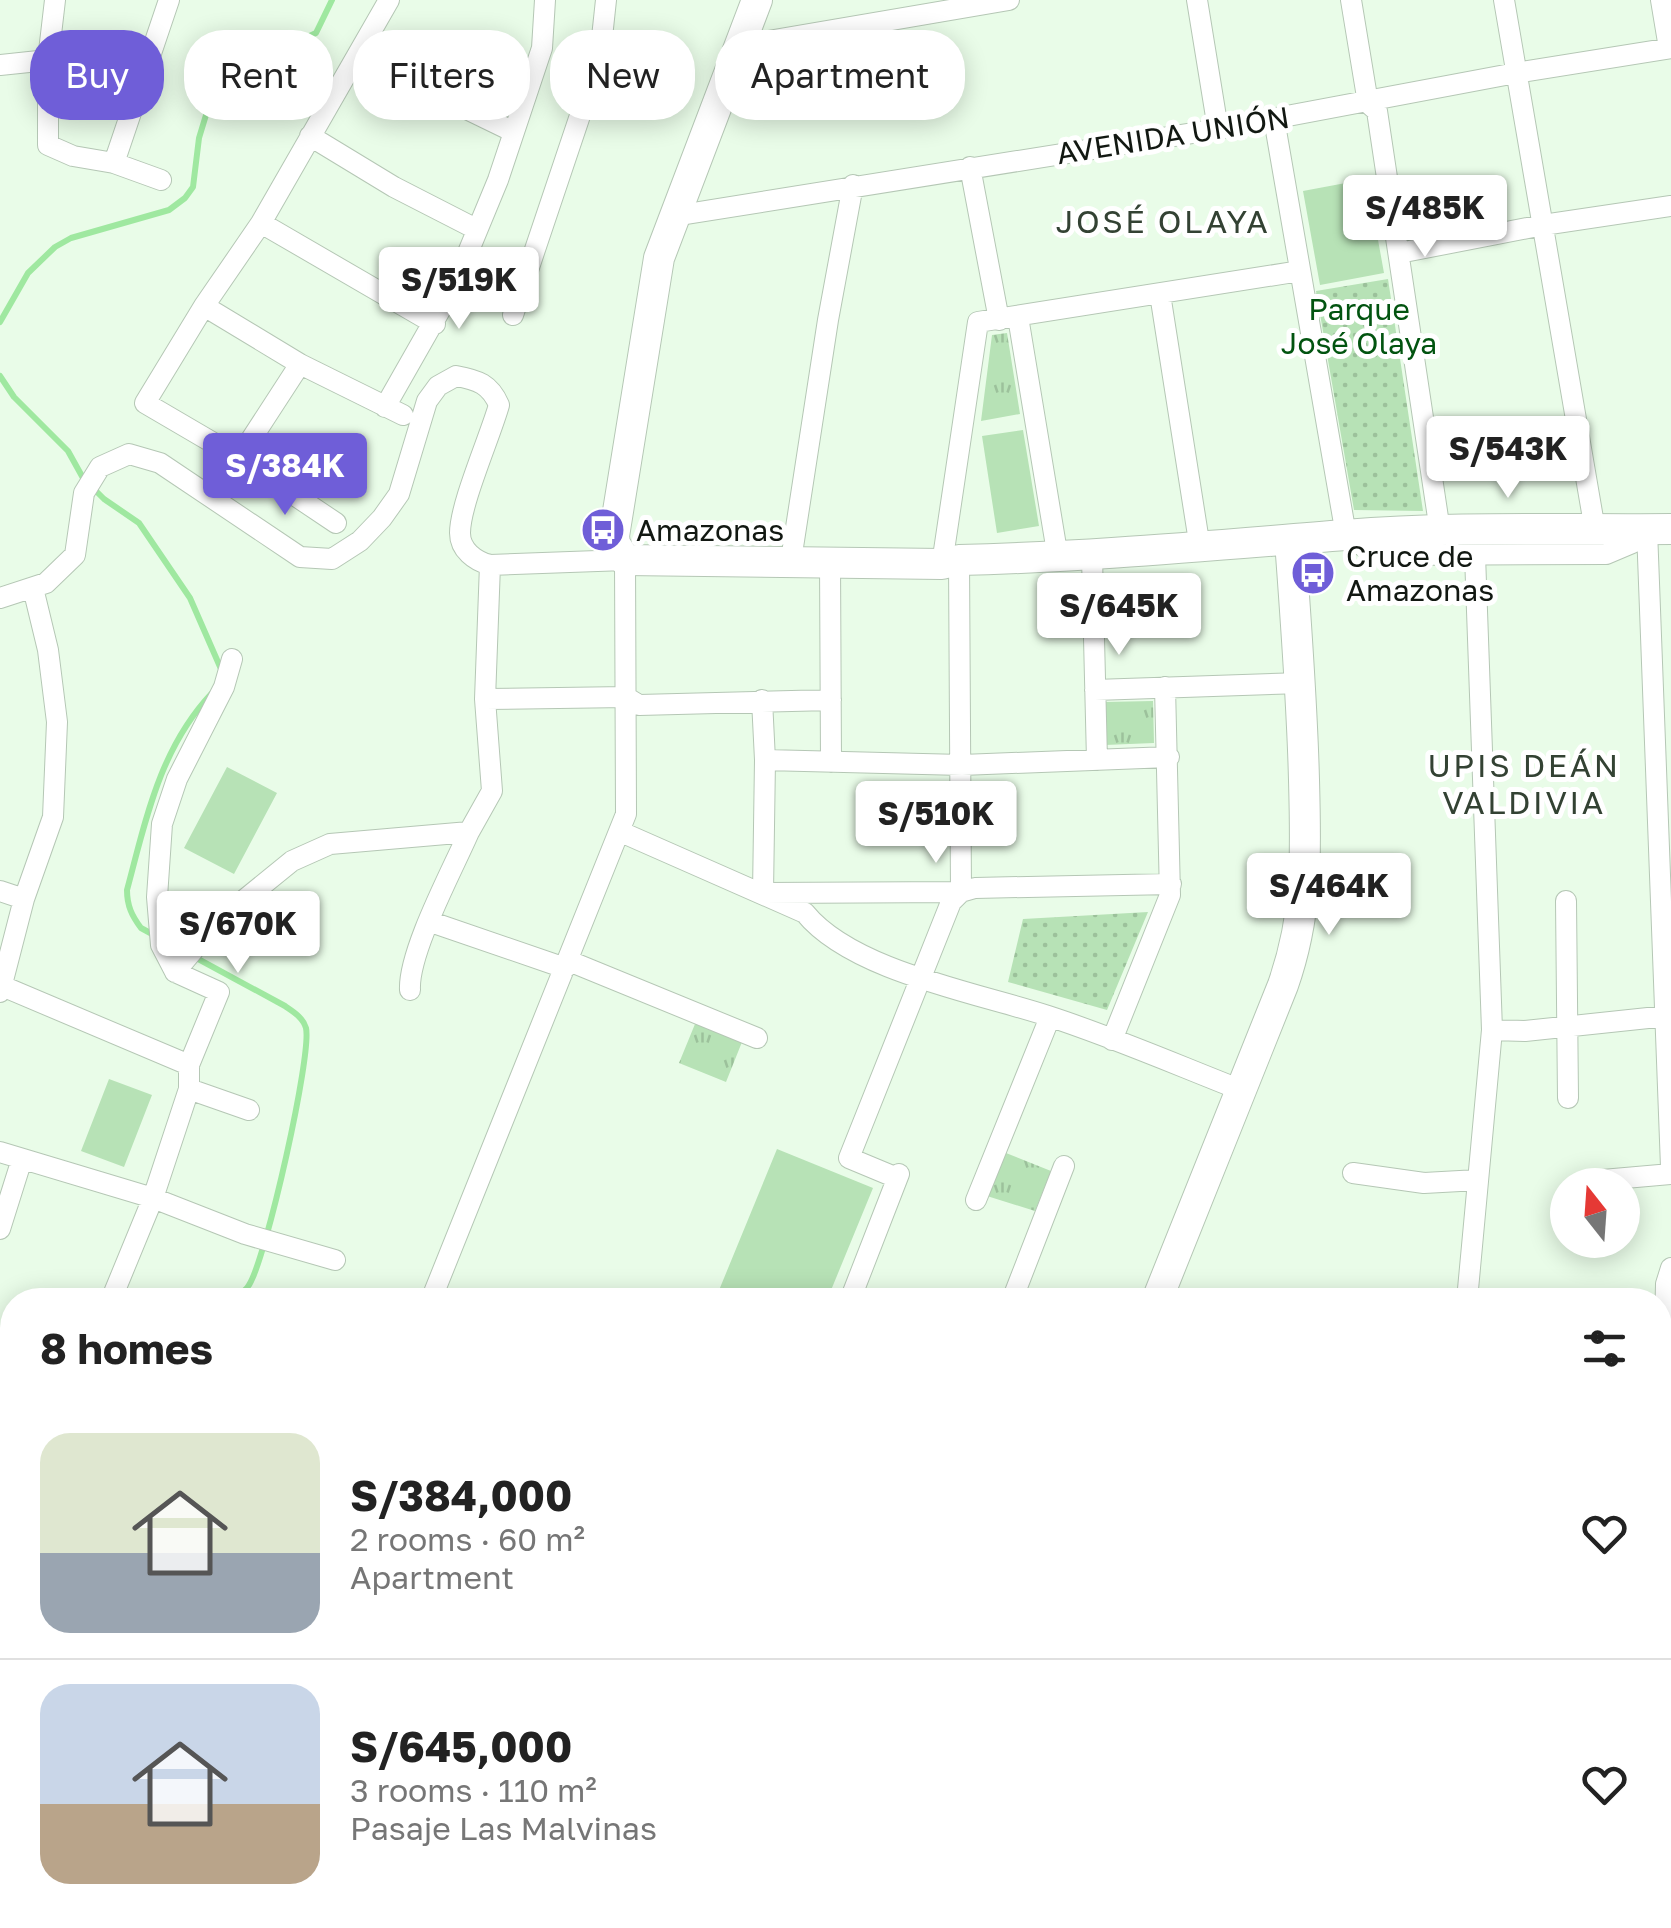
<!DOCTYPE html>
<html lang="en">
<head>
<meta charset="utf-8">
<style>
	body { margin:0; font-family:"Golos Text",sans-serif; background:#f6f6f6; color:#222; height:100vh; display:flex; flex-direction:column; font-size:38px; white-space:nowrap }
	* { box-sizing:border-box; margin:0 }
	p { font-size:32px; color:#767676 }
	.icon { flex:none; width:55px; height:55px; fill:none; stroke:currentColor; stroke-width:2; stroke-linecap:round; stroke-linejoin:round }
	.map { position:relative; flex:1; overflow:hidden }
	.sheet { position:absolute; left:0px; top:1288px; width:1672px; height:642px; display:flex; flex-direction:column; background:#fff; border-radius:40px 40px 0 0; box-shadow:0 5px 25px #0003 }
	.sheet>* { flex:none }
	.hud { position:absolute; left:30px; top:30px; width:1000px; height:90px; display:flex; gap:20px }
	.needle { width:65px; rotate:343deg }
	.buttons { position:absolute; left:1550px; top:1168px; display:grid; gap:20px }
	.buttons a { display:grid; place-items:center; width:90px; height:90px; border-radius:50%; background:#fff; box-shadow:0 5px 25px #0003; font-size:50px }
	.price { position:absolute; translate:-50% -85px; padding:0 22px; border-radius:10px; background:#fff; color:#222; font-size:32px; line-height:65px; filter:drop-shadow(0 2px 5px #0008) }
	.price::after { content:''; position:absolute; left:50%; top:60px; width:30px; height:22px; margin-left:-15px; background:inherit; clip-path:polygon(0 0,100% 0,50% 100%) }
	.price.selected { background:#6f5ed8; color:#fff }
	ul { padding:0; list-style:none }
	li { display:flex; align-items:center; gap:30px; height:250px; padding:0 40px }
	li+li { border-top:2px solid #e0e0e0 }
	li span { display:grid; place-items:center; flex:none; width:280px; height:200px; border-radius:30px; color:#555 }
	li>.icon { margin-inline-start:auto }
	span .icon { width:120px; height:120px; fill:#fffc; stroke-width:1 }
	li b { font-size:42px }
	h2 { display:flex; justify-content:space-between; align-items:center; height:120px; padding:0 40px; font-size:42px }
	.pill { padding:0 35px; border-radius:40px; background:#fff; box-shadow:0 5px 25px #0003; font-size:35px; line-height:90px }
	.pill.selected { background:#6f5ed8; color:#fff }
	.map>svg:first-child { display:block }
	.grass { fill:url(#grass-tufts) }
	.park { fill:url(#park-dots) }
	.pitch { fill:#b7e2b6 }
	.lines { fill:none; stroke-linecap:round; stroke-linejoin:round }
	.stream { stroke:#9fe8a0; stroke-width:6 }
	.street-casing { stroke:#b5c7b5; stroke-width:22 }
	.secondary-casing { stroke:#b5c7b5; stroke-width:32 }
	.street { stroke:#fff; stroke-width:20 }
	.secondary { stroke:#fff; stroke-width:30 }
	.labels { text-anchor:middle; dominant-baseline:central; stroke-width:10; stroke-linejoin:round; paint-order:stroke }
	.street-label { font-size:30px; fill:#121812; stroke:#fff }
	.park-label { font-size:30px; fill:#025410; stroke:#fff }
	.poi-label { font-size:30px; fill:#121812; stroke:#fff; text-anchor:start }
	.neighbourhood-label { font-size:32px; letter-spacing:2.5px; fill:#334233; stroke:#fff }
</style>
</head>
<body>
<div class="map">
<svg width="1671" height="1928" viewBox="0 0 1671 1928">
	<defs>
		<pattern id="grass-tufts" width="24" height="20" patternUnits="userSpaceOnUse" patternTransform="scale(2.5)"><rect width="24" height="20" fill="#b7e2b6"/><path d="M3 7l-1-3M5 7V3M7 7l1-3M15 17l-1-3M17 17v-4M19 17l1-3" fill="none" stroke="#9cc19b"/></pattern>
		<pattern id="park-dots" width="8" height="8" patternUnits="userSpaceOnUse" patternTransform="scale(2.5)"><rect width="8" height="8" fill="#b7e2b6"/><path d="M2 2h.1M6 6h.1" fill="none" stroke="#9cc19b" stroke-width="1.8" stroke-linecap="round"/></pattern>
	</defs>
	<rect width="100%" height="100%" fill="#e9fce8"/>
	<path class="grass" d="M1007,333L1020,414L981,421L992,335Z
		M1153,701L1154,743L1105,745L1104,702Z
		M695,1024L742,1042L726,1082L679,1063Z
		M1006,1153L1051,1171L1035,1211L987,1196Z"/>
	<path class="park" d="M1388,279L1423,511L1354,510L1316,291Z
		M1148,912L1107,1010L1008,982L1023,919Z"/>
	<path class="pitch" d="M1367,179L1384,273L1320,285L1303,191Z
		M1023,430L1039,526L997,533L982,436Z
		M227,767L277,793L234,874L184,848Z
		M109,1079L152,1095L124,1167L81,1151Z
		M777,1149L873,1188L827,1300H715Z
		M1057,1918H1171L1167,1928H1053Z"/>
	<g class="lines">
		<path class="stream" d="M0,322L28,273L55,247L71,238L169,210L185,198L193,187L199,138L213,92L241,68L316,33L332,0
			M0,376L14,397L68,451L83,478L104,499L139,523L190,598L221,669
			M212,693C160,748 146,819 127,890C127,906 132,916 141,928L285,1006C292,1011 303,1017 306,1028C312,1055 266,1259 249,1285C246,1291 237,1296 231,1300
			M0,1714L12,1707"/>
		<defs>
			<path id="street" d="M55,0L48,60V145L73,156L114,163L161,180
				M1197,0L1218,129
				M1351,0L1368,103L1377,111L1440,531
				M1504,0L1595,530
				M1661,0L1669,48
				M364,46L444,98L514,132
				M739,46L1009,0
				M0,65L48,60
				M1274,119L1346,535L1370,551L1387,555L1606,554L1632,543L1647,530
				M310,136L394,187L476,229
				M114,163L169,0
				M970,167L999,320
				M674,216L1218,129L1516,73L1671,48
				M261,223L435,324
				M1399,253L1543,225L1671,206
				M1160,294L1200,548
				M204,306L300,364L403,415
				M513,315L600,56L606,0
				M1018,317L1058,558
				M385,407L455,284L498,180L542,48L545,0
				M239,458L300,364
				M336,523L239,458L145,403L204,306L261,223L389,0
				M1647,530L1671,1167
				M1092,557L1097,760
				M791,560L828,320L853,185
				M830,561L831,762
				M942,564L978,322L1300,271
				M0,598L46,583L75,555L84,493L100,467L129,454L160,463L300,557L332,559L360,541L382,518L399,494L427,401L438,386L456,376C478,380 490,384 499,405C490,437 460,504 460,533C460,550 475,561 490,565L625,560L626,814L431,1300
				M1095,690L1302,683
				M485,699L626,697L639,705L831,700
				M762,700L765,760L763,893L961,892L975,888L1171,884
				M765,760L962,765L1169,757
				M621,832L805,913C852,971 978,993 1048,1016C1113,1037 1177,1065 1241,1090
				M0,891L24,899
				M1566,901L1568,1098
				M431,922L565,968
				M569,961L757,1038
				M175,972L217,922L292,861L330,844L469,832L492,791L485,699L490,565
				M2,986L189,1065
				M410,990C408,952 453,869 469,832
				M0,992L24,899L53,817L57,722L48,650L33,588
				M1492,1030L1525,1031L1667,1016
				M1112,1040L1170,895L1165,687
				M189,1089L249,1110
				M0,1152L153,1198L245,1234L335,1260
				M1353,1173L1424,1183L1478,1180
				M897,1178L849,1158L951,902L961,892L959,560
				M1591,1181L1671,1174
				M976,1200L1050,1017
				M0,1229L22,1159
				M111,1300L153,1198L189,1089V1065L219,992L175,972L161,945L157,897L162,824L177,779L224,687L232,659
				M850,1300L899,1174
				M1012,1300L1064,1166
				M1467,1300L1492,1030L1475,555
				M0,1400L12,1407
				M1663,1411L1666,1284L1671,1268
				M0,1562L12,1569
				M1662,1618L1667,1695L1671,1699
				M0,1686L12,1679
				M1660,1895L1671,1907
				M190,1918L216,1928
				M665,1918L690,1928
				M1229,1918L1230,1928
				M470,1928L474,1918
				M587,1928L591,1918
				M753,1928L758,1918
				M1042,1928L1047,1918"/>
			<path id="secondary" d="M757,0L659,258L614,536L615,544L625,560L942,564L959,560C1089,557 1216,545 1345,535C1453,526 1563,530 1671,529
				M1157,1300L1283,985C1308,914 1306,854 1304,780C1302,700 1296,621 1290,541
				M1660,1740H1671
				M1430,1918L1431,1928
				M897,1928L901,1918"/>
		</defs>
		<use href="#street" class="street-casing"/>
		<use href="#secondary" class="secondary-casing"/>
		<use href="#street" class="street"/>
		<use href="#secondary" class="secondary"/>
	</g>
	<defs>
		<symbol id="bus-disc" viewBox="-11 -11 22 22"><circle r="9.5" fill="#6f5ed8" stroke="#fff"/><path d="M-5-6H5V4H4V6H2V4H-2V6H-4V4H-5ZM-3.5-4V0h7V-4ZM-3.5 1.2v1.5H-2V1.2ZM2 1.2v1.5H3.5V1.2Z" fill="#fff"/></symbol>
	</defs>
	<g fill-rule="evenodd">
		<use href="#bus-disc" x="578" y="505" width="50" height="50"/>
		<use href="#bus-disc" x="1288" y="548" width="50" height="50"/>
	</g>
	<g class="labels">
		<g class="street-label">
			<text transform="translate(1173 135) rotate(-9)">AVENIDA UNIÓN</text>
		</g>
		<g class="park-label">
			<text x="1359" y="309">Parque<tspan x="1359" dy="34">José Olaya</tspan></text>
		</g>
		<g class="poi-label">
			<text x="636" y="530">Amazonas</text>
			<text x="1346" y="556">Cruce de<tspan x="1346" dy="34">Amazonas</tspan></text>
		</g>
		<g class="neighbourhood-label">
			<text x="1163" y="221">JOSÉ OLAYA</text>
			<text x="1524" y="765">UPIS DEÁN<tspan x="1524" dy="37">VALDIVIA</tspan></text>
		</g>
	</g>
</svg>
<div class="buttons">
<a><svg class="needle" viewBox="-14 -14 28 28"><path d="M0-13l5 13h-10z" fill="#e53935"/><path d="M0 13l5-13h-10z" fill="#767676"/></svg></a>
</div>
<b class="price" style="left:1425px;top:260px">S/485K</b>
<b class="price" style="left:459px;top:332px">S/519K</b>
<b class="price" style="left:1508px;top:501px">S/543K</b>
<b class="price selected" style="left:285px;top:518px">S/384K</b>
<b class="price" style="left:1119px;top:658px">S/645K</b>
<b class="price" style="left:936px;top:866px">S/510K</b>
<b class="price" style="left:1329px;top:938px">S/464K</b>
<b class="price" style="left:238px;top:976px">S/670K</b>
<div class="hud">
<a class="pill selected">Buy</a>
<a class="pill">Rent</a>
<a class="pill">Filters</a>
<a class="pill">New</a>
<a class="pill">Apartment</a>
</div>
<section class="sheet">
<h2>8 homes<svg class="icon" aria-label="filters" viewBox="0 0 24 24"><path d="M4 7h16M4 17h16"/><circle cx="9" cy="7" r="2"/><circle cx="15" cy="17" r="2"/></svg></h2>
<ul>
<li><span style="background:linear-gradient(#dfe7d0 60%,#9aa5b1 0)"><svg class="icon" aria-label="home" viewBox="0 0 24 24"><path d="M3 11l9-7 9 7M6 9v11h12V9"/></svg></span><div><b>S/384,000</b><p>2 rooms · 60 m²</p><p>Apartment</p></div><svg class="icon" aria-label="heart" viewBox="0 0 24 24"><path d="M12 20l-8-8c-3-5 5-10 8-4 3-6 11-1 8 4z"/></svg></li>
<li><span style="background:linear-gradient(#c9d6e8 60%,#b9a48a 0)"><svg class="icon" aria-label="home" viewBox="0 0 24 24"><path d="M3 11l9-7 9 7M6 9v11h12V9"/></svg></span><div><b>S/645,000</b><p>3 rooms · 110 m²</p><p>Pasaje Las Malvinas</p></div><svg class="icon" aria-label="heart" viewBox="0 0 24 24"><path d="M12 20l-8-8c-3-5 5-10 8-4 3-6 11-1 8 4z"/></svg></li>
</ul>
</section>
</div>
</body>
</html>
